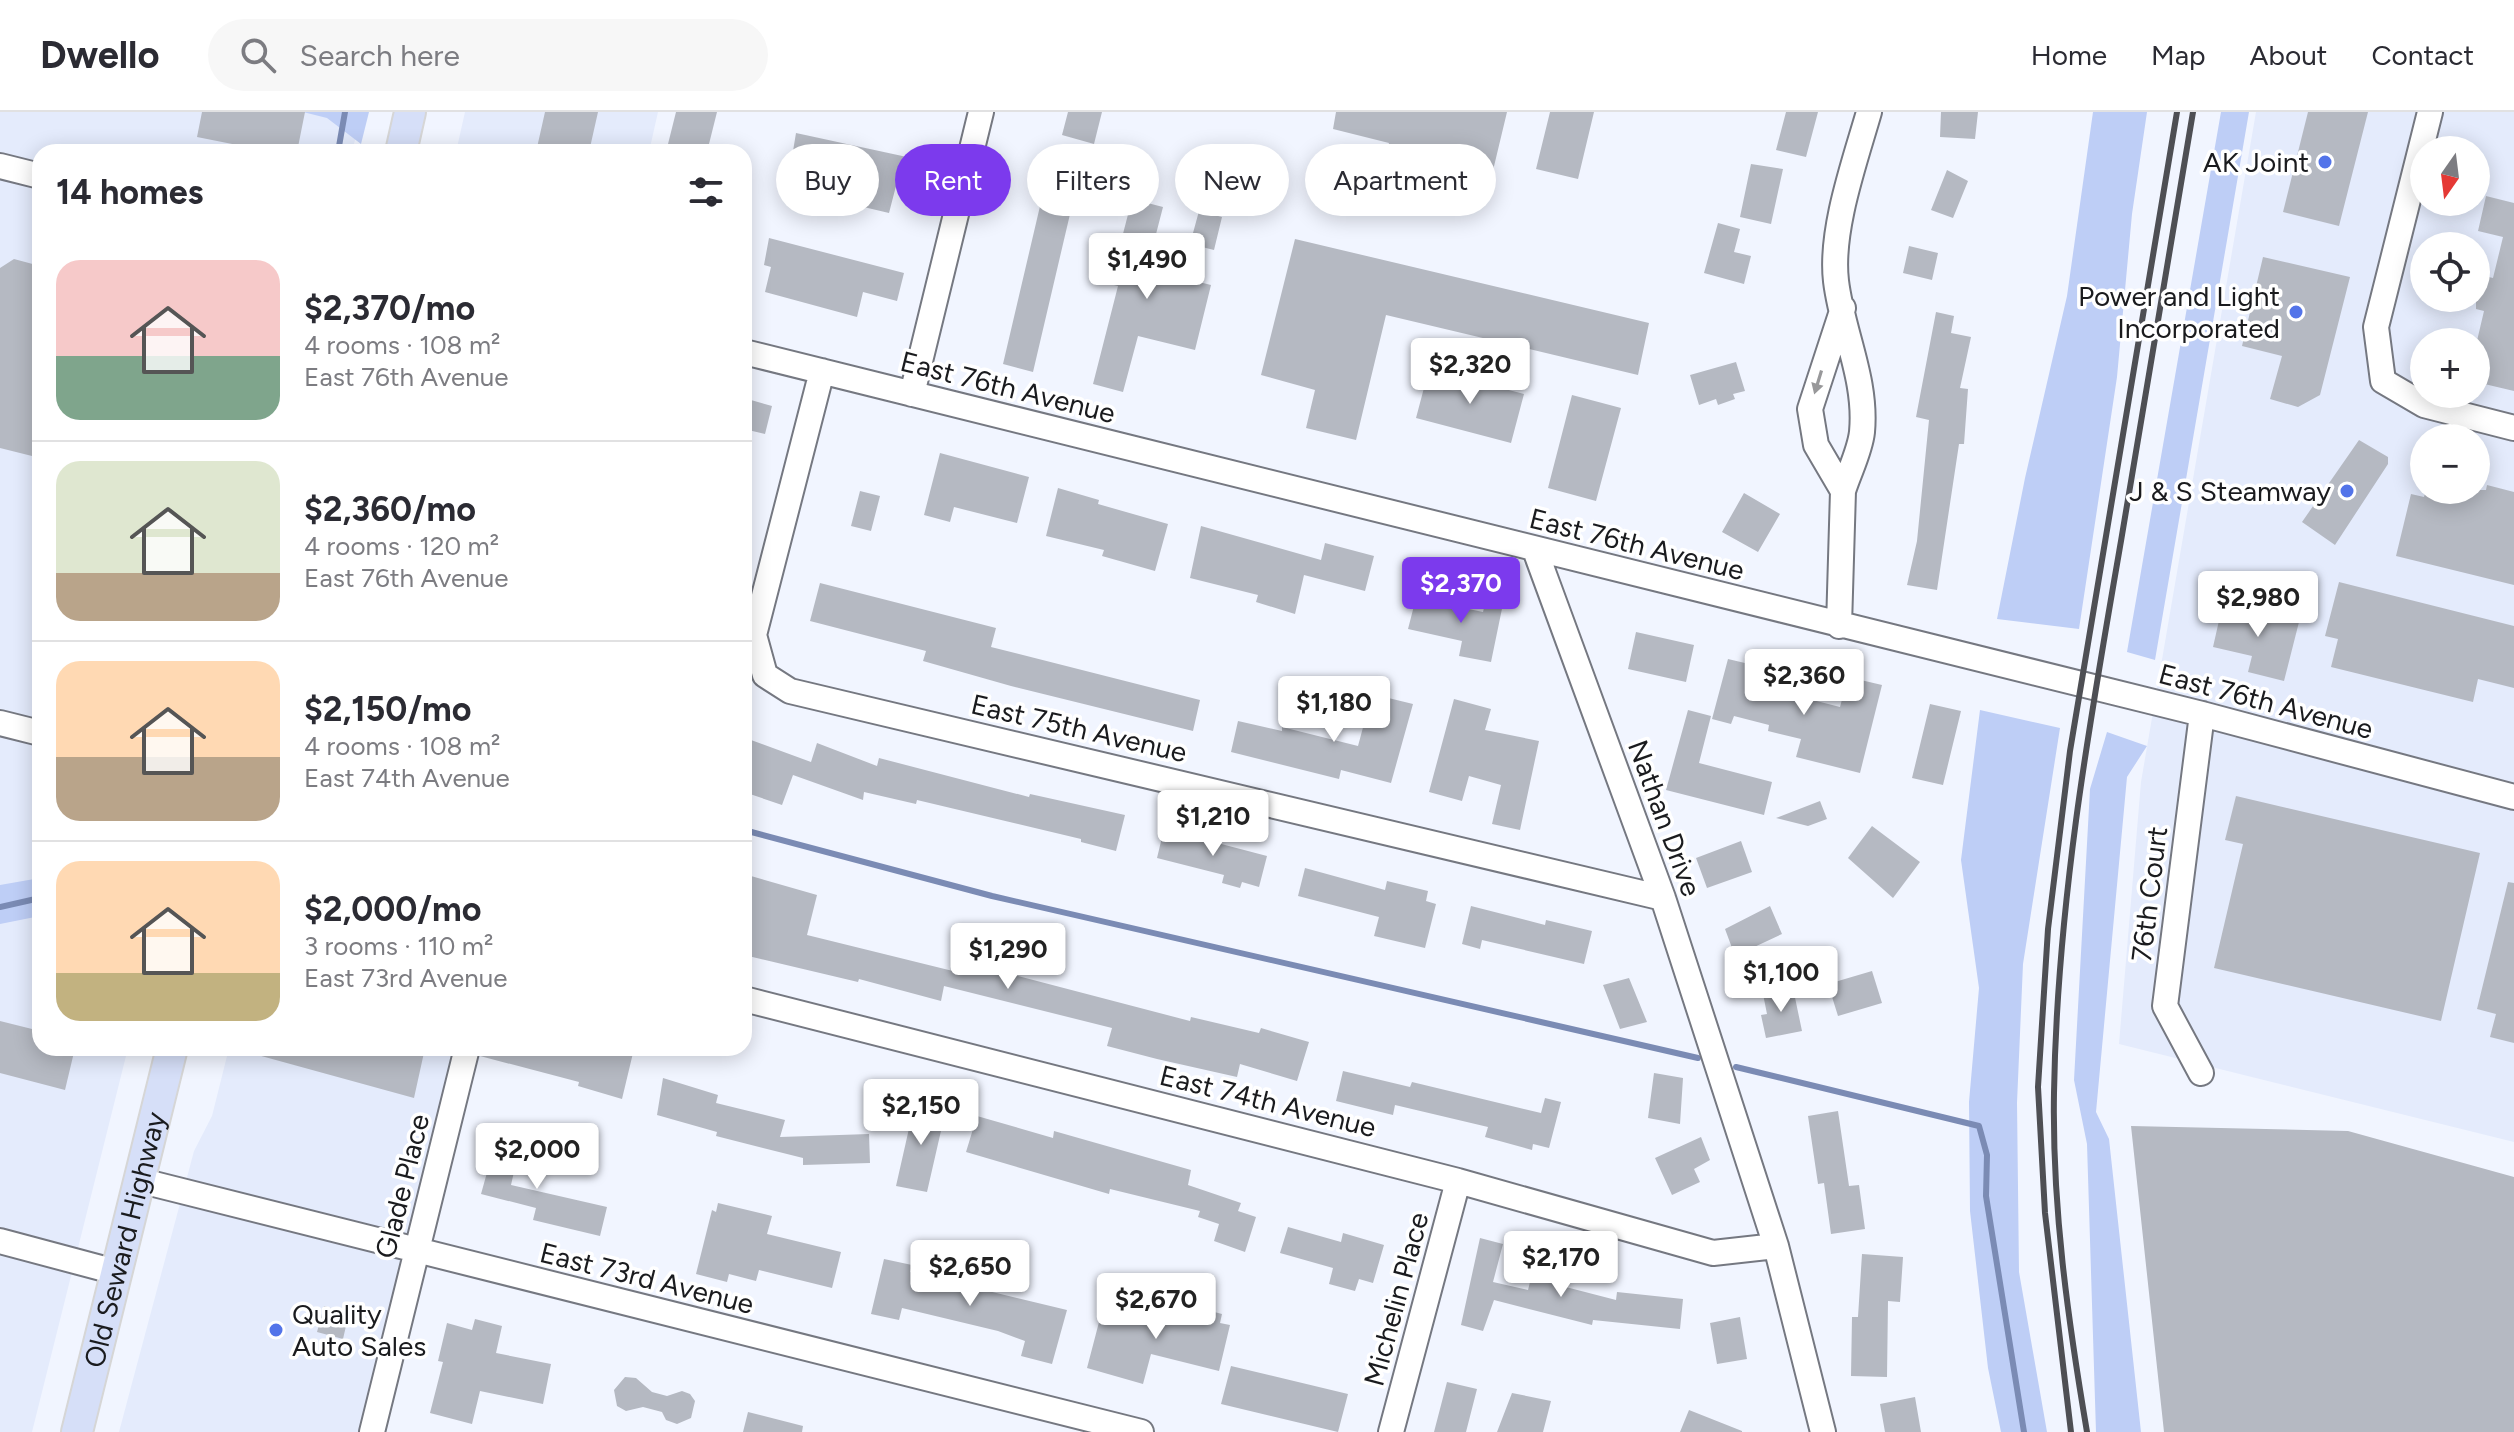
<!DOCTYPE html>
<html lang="en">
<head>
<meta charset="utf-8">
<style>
	body { margin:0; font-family:Figtree,sans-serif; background:#f7f7f7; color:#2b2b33; height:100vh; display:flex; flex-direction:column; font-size:30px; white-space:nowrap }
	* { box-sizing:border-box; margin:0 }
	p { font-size:26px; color:#7c7c81 }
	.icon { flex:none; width:44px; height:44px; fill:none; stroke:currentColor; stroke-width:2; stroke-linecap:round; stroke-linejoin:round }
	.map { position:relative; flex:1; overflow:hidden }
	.details { position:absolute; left:32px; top:32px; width:720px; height:912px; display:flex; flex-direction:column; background:#fff; border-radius:24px; box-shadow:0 4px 20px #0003 }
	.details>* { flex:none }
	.hud { position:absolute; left:776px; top:32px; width:760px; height:72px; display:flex; gap:16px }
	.needle { width:52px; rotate:194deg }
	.buttons { position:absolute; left:2410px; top:24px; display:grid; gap:16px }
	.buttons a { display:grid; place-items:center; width:80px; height:80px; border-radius:50%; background:#fff; box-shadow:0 4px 20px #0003; font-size:40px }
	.price { position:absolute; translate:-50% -68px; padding:0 18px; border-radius:8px; background:#fff; color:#222; font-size:26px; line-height:52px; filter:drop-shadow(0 2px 4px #0008) }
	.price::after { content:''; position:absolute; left:50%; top:48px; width:24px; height:18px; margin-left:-12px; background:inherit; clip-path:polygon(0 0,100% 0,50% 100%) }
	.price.selected { background:#7c3aed; color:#fff }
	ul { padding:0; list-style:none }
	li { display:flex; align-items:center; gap:24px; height:200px; padding:0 24px }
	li+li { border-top:2px solid #e1e1e2 }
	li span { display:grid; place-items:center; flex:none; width:224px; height:160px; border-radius:24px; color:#555 }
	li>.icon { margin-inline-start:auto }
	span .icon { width:96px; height:96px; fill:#fffc; stroke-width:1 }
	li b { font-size:34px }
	h2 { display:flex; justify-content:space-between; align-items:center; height:96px; padding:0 24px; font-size:34px }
	.pill { padding:0 28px; border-radius:36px; background:#fff; box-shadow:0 4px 20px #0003; font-size:28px; line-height:72px }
	.pill.selected { background:#7c3aed; color:#fff }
	header { display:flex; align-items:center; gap:48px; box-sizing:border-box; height:112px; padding:0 40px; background:#fff; border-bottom:2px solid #e1e1e2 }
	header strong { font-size:38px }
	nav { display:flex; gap:44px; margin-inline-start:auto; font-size:28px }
	.search { width:560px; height:72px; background:#f7f7f7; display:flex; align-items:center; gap:20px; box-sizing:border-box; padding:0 28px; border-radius:44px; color:#7c7c81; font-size:30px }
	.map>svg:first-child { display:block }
	.built { fill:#e4ebfc; fill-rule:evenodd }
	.green { fill:#becef6 }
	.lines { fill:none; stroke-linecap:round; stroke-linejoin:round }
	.stream { stroke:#7b8bb4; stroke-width:6 }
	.building { fill:#b5b9c2 }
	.minor-casing { stroke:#757881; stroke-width:28 }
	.major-casing { stroke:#d6d6d6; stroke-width:34 }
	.minor { stroke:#fff; stroke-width:24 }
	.major { stroke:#d6dff8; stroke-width:30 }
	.rail { stroke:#4e4f54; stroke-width:6 }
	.oneway { fill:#98989a }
	.poi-dot { fill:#5374e9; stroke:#fff; stroke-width:3 }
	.labels { text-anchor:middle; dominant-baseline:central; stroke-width:7; stroke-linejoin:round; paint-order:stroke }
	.poi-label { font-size:28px; fill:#1a1b1e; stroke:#fff; text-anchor:end }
	.street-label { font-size:28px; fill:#1a1b1e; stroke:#fff }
</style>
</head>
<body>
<header>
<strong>Dwello</strong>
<div class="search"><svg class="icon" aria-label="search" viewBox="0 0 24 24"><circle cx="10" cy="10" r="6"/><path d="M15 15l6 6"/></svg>Search here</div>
<nav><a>Home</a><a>Map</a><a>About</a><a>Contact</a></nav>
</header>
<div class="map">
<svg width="2514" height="1320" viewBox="0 0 2514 1320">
	<rect width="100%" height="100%" fill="#f1f5ff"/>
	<path class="built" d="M0,0H362L352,40H40V936H128L32,1320H0Z
		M465,0H658L649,40H456Z
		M2256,0H2514V1030L2119,932L2141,670ZM2424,38H2476V90H2424ZM2424,134H2476V186H2424ZM2424,230H2476V282H2424ZM2424,326H2476V378H2424Z
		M229,936H483L417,1140L379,1320H119L194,1039L212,1004Z"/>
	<path class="green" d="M303,0H369L361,32L327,6Z
		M2093,0H2147L2132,102L2117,265L2079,517L1997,507L2025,366L2067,184Z
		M2221,0H2249L2155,548L2127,540Z
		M1980,598L2060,616L2023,852L2017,991L2019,1160L2047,1320H2001L1988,1256L1970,1099L1969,990L1979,876L1961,748Z
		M2107,620L2147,634L2127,665L2096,1000L2109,1027L2141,1320H2096L2087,1032L2074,968L2090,677Z
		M40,766V804L0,812V773Z"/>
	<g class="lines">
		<path class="stream" d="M338,40L345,0
			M744,718L992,784L1698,946
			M0,795L40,786
			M1736,955L1979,1014L1987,1043L1986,1084L2024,1320"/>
	</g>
	<path class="building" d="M202,0H305L297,40H273L197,25Z
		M545,0H598L589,40H536Z
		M676,0H717L707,40H666Z
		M1068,0H1102L1094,32L1062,23Z
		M1336,0H1507L1490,71L1385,44L1389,31L1333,17Z
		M1550,0H1594L1578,67L1536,57Z
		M1786,0H1818L1806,45L1776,38Z
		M1941,0H1978L1975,27L1940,25Z
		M2308,0H2368L2339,114L2283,100Z
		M796,21L930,50L924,80L896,74L889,101L796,79L803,53L791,51Z
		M1751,52L1783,57L1771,112L1740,105Z
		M1947,58L1968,69L1953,106L1931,98Z
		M1048,60L1078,68L1033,260L1003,252Z
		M2486,84L2514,91V279L2476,270V233L2484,199L2476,197V162L2493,166L2503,125L2478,119Z
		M1132,87L1163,95L1147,157L1211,173L1195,238L1138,224L1123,280L1093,272L1118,174L1110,172Z
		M1199,99L1222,105L1214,138L1190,132Z
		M1718,111L1740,117L1734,140L1751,144L1744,172L1704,161Z
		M769,126L904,161L897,189L863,180L857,205L765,180L771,155L764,153Z
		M1295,127L1649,211L1638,263L1386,203L1356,328L1306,316L1315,278L1261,263Z
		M1909,134L1938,141L1932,168L1903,161Z
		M2263,145L2350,165L2320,283L2298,295L2270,287L2282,244L2242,234Z
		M14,147L40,154V346L0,336V156Z
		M1936,200L1954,204L1951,221L1971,225L1960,276L1968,277L1964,332H1959L1937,478L1907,473L1917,429L1929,308L1916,305Z
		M1736,250L1745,279L1733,282L1735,287L1718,293L1716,287L1699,293L1690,263Z
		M1429,257L1524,282L1511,331L1416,306Z
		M1572,283L1621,296L1596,389L1548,376Z
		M744,286L772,294L765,322L744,317Z
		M2359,328L2388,345V352L2335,433L2302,410Z
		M940,341L1029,365L1017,411L954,395L950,410L924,403Z
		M2487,373L2514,380V473L2396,444L2411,382L2424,385L2426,378H2486Z
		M1058,376L1099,388L1098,392L1168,412L1155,459L1102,444L1104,438L1046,424Z
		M860,379L880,384L871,419L851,414Z
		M1744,381L1780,402L1758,440L1722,420Z
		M1201,414L1321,448L1325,431L1374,444L1365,479L1304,463L1295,502L1256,490L1258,483L1190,466Z
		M2339,470L2514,514V576L2478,567L2473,590L2331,555L2338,527L2325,524Z
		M820,471L996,516L991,535L1200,588L1193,619L1011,574L923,549L926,539L810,509Z
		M1487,483L1504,487L1491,550L1459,544L1462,529L1408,517L1416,486L1483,500Z
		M2223,491L2299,510L2284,569L2248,560L2252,544L2213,535Z
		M1636,520L1694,533L1686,570L1628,557Z
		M1728,547L1749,552L1746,564L1759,567L1757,574L1840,595L1848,565L1882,573L1860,661L1796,645L1801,627L1768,619L1769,613L1734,604L1731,612L1712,607Z
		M1372,582L1413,592L1391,671L1341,658L1339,667L1231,640L1238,609L1282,619V615L1358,634Z
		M1454,587L1491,597L1485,618L1539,629L1520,718L1492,712L1501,673L1469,664L1462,689L1429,680Z
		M1930,592L1961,599L1943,673L1912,666Z
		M1688,598L1711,604L1699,651L1772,670L1764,703L1666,678Z
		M751,628L811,650L817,631L877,654L879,646L1029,685L1030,682L1125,703L1116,739L1081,730V727L917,688L916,692L864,680L863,688L793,663L782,693L744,680V645Z
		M2236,684L2480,741L2441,909L2214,856L2243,732L2225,728Z
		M1820,689L1827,707L1808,714L1776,706Z
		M1872,714L1920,750L1893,786L1848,746Z
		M1164,717L1267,744L1259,775L1242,770L1240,776L1222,771L1224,763L1157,746Z
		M1741,729L1752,760L1707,776L1696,746Z
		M1305,756L1385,778L1387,769L1428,779L1426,789L1436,792L1425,836L1374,824L1379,805L1298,784Z
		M744,762L817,783L807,823L969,863L972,852L1190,909L1191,905L1259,921L1261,916L1309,930L1297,969L1240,952L1237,965L1157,947L1107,934L1112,916L944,874L941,889L859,867L858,870L744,843Z
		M2508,770L2514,771V931L2490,925L2496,902L2477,897Z
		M1471,794L1545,813L1546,808L1592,819L1584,852L1482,828L1480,837L1462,832Z
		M1770,794L1782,822L1735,844L1725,817Z
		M1872,859L1882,891L1838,904L1828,872Z
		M1629,866L1647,910L1620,917L1603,873Z
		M1793,876L1802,919L1766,926L1761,903L1767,902L1763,882Z
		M0,909L40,919V936H75L65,978L0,961Z
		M250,936H425L414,986L250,941Z
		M482,936H614L633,941L622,987L578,974L579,970L480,944Z
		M1343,959L1410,975L1412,970L1541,1001L1545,986L1561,990L1549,1036L1533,1032L1532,1038L1485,1025L1488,1015L1395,993L1393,1003L1336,989Z
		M1654,961L1683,966L1680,1012L1648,1006Z
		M663,966L718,983L716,991L785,1008L780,1025L869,1022L870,1051L803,1053V1046L716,1024L717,1020L657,1003Z
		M915,990L946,997L927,1080L896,1074Z
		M1838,999L1849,1074L1859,1073L1865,1117L1831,1122L1824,1071L1818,1072L1808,1004Z
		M977,1004L1053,1026L1054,1019L1191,1058L1188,1073L1241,1091L1238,1099L1256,1105L1245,1140L1214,1129L1219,1112L1198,1105L1200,1099L1110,1077L1109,1082L966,1040Z
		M500,1014L523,1020L511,1073L607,1095L600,1124L533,1108L536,1096L481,1082Z
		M2131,1014L2348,1019L2514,1065V1320H2164Z
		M1701,1025L1710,1048L1694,1057L1700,1070L1672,1083L1655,1046Z
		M718,1091L772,1104L767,1122L841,1140L832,1176L759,1158L756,1169L729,1162L727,1170L696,1162L712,1098L716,1100Z
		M1288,1115L1341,1130L1343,1121L1384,1133L1373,1171L1359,1167L1355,1179L1329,1172L1333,1156L1280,1141Z
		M1480,1126L1503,1132L1493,1170L1528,1178L1531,1166L1616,1188L1617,1180L1683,1187L1680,1217L1593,1208L1592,1213L1494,1188L1483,1219L1461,1213Z
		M1862,1142L1903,1145L1900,1190L1888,1189L1887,1265L1851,1264L1852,1205H1858Z
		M884,1147L912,1153L910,1160L1067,1198L1052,1252L1021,1244L1025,1229L998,1219L902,1196L899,1208L871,1202Z
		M1104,1191L1177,1210L1180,1200L1193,1203L1195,1195L1222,1202L1220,1211L1230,1213L1219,1259L1151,1242L1143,1272L1087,1256Z
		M324,1194L349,1201L343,1227L317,1220Z
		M1740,1205L1747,1247L1717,1252L1710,1211Z
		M475,1207L502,1214L496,1241L551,1252L543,1292L480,1279L472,1312L430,1301L443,1250L438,1249L447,1211L472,1218Z
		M1231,1254L1348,1282L1338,1320L1221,1292Z
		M625,1265L636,1266L652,1280L667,1284L682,1279L690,1282L695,1289L691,1306L677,1312L666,1308L662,1300L643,1295L626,1299L617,1294L614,1278Z
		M1447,1270L1477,1277L1466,1320H1434Z
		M1512,1281L1551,1289L1543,1320H1497Z
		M1915,1285L1921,1320H1885L1880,1292Z
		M1689,1298L1742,1319V1320H1680Z
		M748,1300L803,1314L802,1320H743Z"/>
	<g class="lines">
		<defs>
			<path id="minor" d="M2430,0L2376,215L2383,269L2424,293L2514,316
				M0,54L40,64
				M1843,196L1810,297L1816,333L1843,379C1849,360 1860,339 1862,320C1867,267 1842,220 1836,169C1830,118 1855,49 1869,0
				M744,240L2202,602L2514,685
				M822,259L754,523L765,563L790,579L1663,786
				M912,282L981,0
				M1535,438L1663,786L1776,1134L1823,1320
				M1839,514L1843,379
				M0,611L40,621
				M744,887L1458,1069L1713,1141L1776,1134
				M2201,961L2165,894L2202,602
				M138,1068L1141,1320
				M0,1129L116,1160
				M372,1320L467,936
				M1391,1320L1458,1069"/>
			<g id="major">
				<path d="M401,40L410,0"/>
				<path id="s1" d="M77,1320L172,936"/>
			</g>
		</defs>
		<use href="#minor" class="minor-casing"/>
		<use href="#major" class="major-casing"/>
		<use href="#minor" class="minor"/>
		<use href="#major" class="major"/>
		<path class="rail" d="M2071,1320L2045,1101L2038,975L2048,817L2070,639L2177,0
			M2087,1320C2068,1208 2052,1095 2054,981C2057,794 2089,613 2121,429C2146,286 2170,143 2193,0"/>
	</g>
	<defs><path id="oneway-solid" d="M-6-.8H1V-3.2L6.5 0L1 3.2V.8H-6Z" transform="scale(2)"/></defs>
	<use class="oneway" href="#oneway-solid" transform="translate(1818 270) rotate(107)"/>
	<g class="poi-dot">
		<circle cx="2325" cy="50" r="8"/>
		<circle cx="2296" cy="200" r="8"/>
		<circle cx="2347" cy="379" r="8"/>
		<circle cx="276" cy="1218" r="8"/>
	</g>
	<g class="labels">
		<g class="poi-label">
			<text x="2309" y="50">AK Joint</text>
			<text x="2280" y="184">Power and Light<tspan x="2280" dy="32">Incorporated</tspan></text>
			<text x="2331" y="379">J &amp; S Steamway</text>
			<text x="292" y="1202" text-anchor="start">Quality<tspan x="292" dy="32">Auto Sales</tspan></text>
		</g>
		<g class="street-label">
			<text transform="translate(1008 275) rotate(14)">East 76th Avenue</text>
			<text transform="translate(1637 432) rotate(14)">East 76th Avenue</text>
			<text transform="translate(2266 589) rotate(15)">East 76th Avenue</text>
			<text transform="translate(1079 616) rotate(13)">East 75th Avenue</text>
			<text transform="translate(1665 706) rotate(70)">Nathan Drive</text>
			<text transform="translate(2149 782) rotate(-83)">76th Court</text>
			<text transform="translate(1268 989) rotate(14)">East 74th Avenue</text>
			<text transform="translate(402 1074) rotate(-76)">Glade Place</text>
			<text stroke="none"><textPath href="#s1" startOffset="198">Old Seward Highway</textPath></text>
			<text transform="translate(647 1166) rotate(14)">East 73rd Avenue</text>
			<text transform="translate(1396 1187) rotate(-75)">Michelin Place</text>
		</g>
	</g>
</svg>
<div class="buttons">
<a><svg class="needle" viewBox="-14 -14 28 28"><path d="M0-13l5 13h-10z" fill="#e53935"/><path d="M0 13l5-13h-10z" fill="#7c7c81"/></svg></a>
<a><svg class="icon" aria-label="locate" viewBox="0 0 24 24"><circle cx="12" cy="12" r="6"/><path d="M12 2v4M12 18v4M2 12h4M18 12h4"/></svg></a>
<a>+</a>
<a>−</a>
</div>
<b class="price" style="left:1147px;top:189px">$1,490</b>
<b class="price" style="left:1470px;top:294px">$2,320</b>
<b class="price selected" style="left:1461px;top:513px">$2,370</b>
<b class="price" style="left:2258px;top:527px">$2,980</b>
<b class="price" style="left:1804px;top:605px">$2,360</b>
<b class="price" style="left:1334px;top:632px">$1,180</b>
<b class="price" style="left:1213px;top:746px">$1,210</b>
<b class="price" style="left:1008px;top:879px">$1,290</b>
<b class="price" style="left:1781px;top:902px">$1,100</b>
<b class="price" style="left:921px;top:1035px">$2,150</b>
<b class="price" style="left:537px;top:1079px">$2,000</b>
<b class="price" style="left:1561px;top:1187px">$2,170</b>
<b class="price" style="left:970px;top:1196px">$2,650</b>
<b class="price" style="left:1156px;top:1229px">$2,670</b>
<div class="hud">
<a class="pill">Buy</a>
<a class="pill selected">Rent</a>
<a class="pill">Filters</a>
<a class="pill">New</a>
<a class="pill">Apartment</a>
</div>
<section class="details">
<h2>14 homes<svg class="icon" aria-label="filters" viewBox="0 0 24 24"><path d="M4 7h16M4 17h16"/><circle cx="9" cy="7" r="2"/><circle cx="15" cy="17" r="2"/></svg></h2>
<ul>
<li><span style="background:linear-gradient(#f6c9c9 60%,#7fa58c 0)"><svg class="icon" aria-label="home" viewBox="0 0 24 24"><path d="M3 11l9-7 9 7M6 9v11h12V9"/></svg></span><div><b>$2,370/mo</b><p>4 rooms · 108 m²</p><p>East 76th Avenue</p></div></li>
<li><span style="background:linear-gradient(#dfe7d0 70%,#b9a48a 0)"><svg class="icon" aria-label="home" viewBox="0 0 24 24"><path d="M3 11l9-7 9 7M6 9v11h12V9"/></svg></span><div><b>$2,360/mo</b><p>4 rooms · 120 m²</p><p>East 76th Avenue</p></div></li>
<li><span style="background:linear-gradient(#ffd9b3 60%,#b9a48a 0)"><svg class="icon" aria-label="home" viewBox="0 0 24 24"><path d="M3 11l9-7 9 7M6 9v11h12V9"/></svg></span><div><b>$2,150/mo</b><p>4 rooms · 108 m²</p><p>East 74th Avenue</p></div></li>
<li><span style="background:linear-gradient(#ffd9b3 70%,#c2b280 0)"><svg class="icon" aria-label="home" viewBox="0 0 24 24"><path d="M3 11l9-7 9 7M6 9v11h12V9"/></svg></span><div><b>$2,000/mo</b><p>3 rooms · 110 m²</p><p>East 73rd Avenue</p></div></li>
</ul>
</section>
</div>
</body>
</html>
